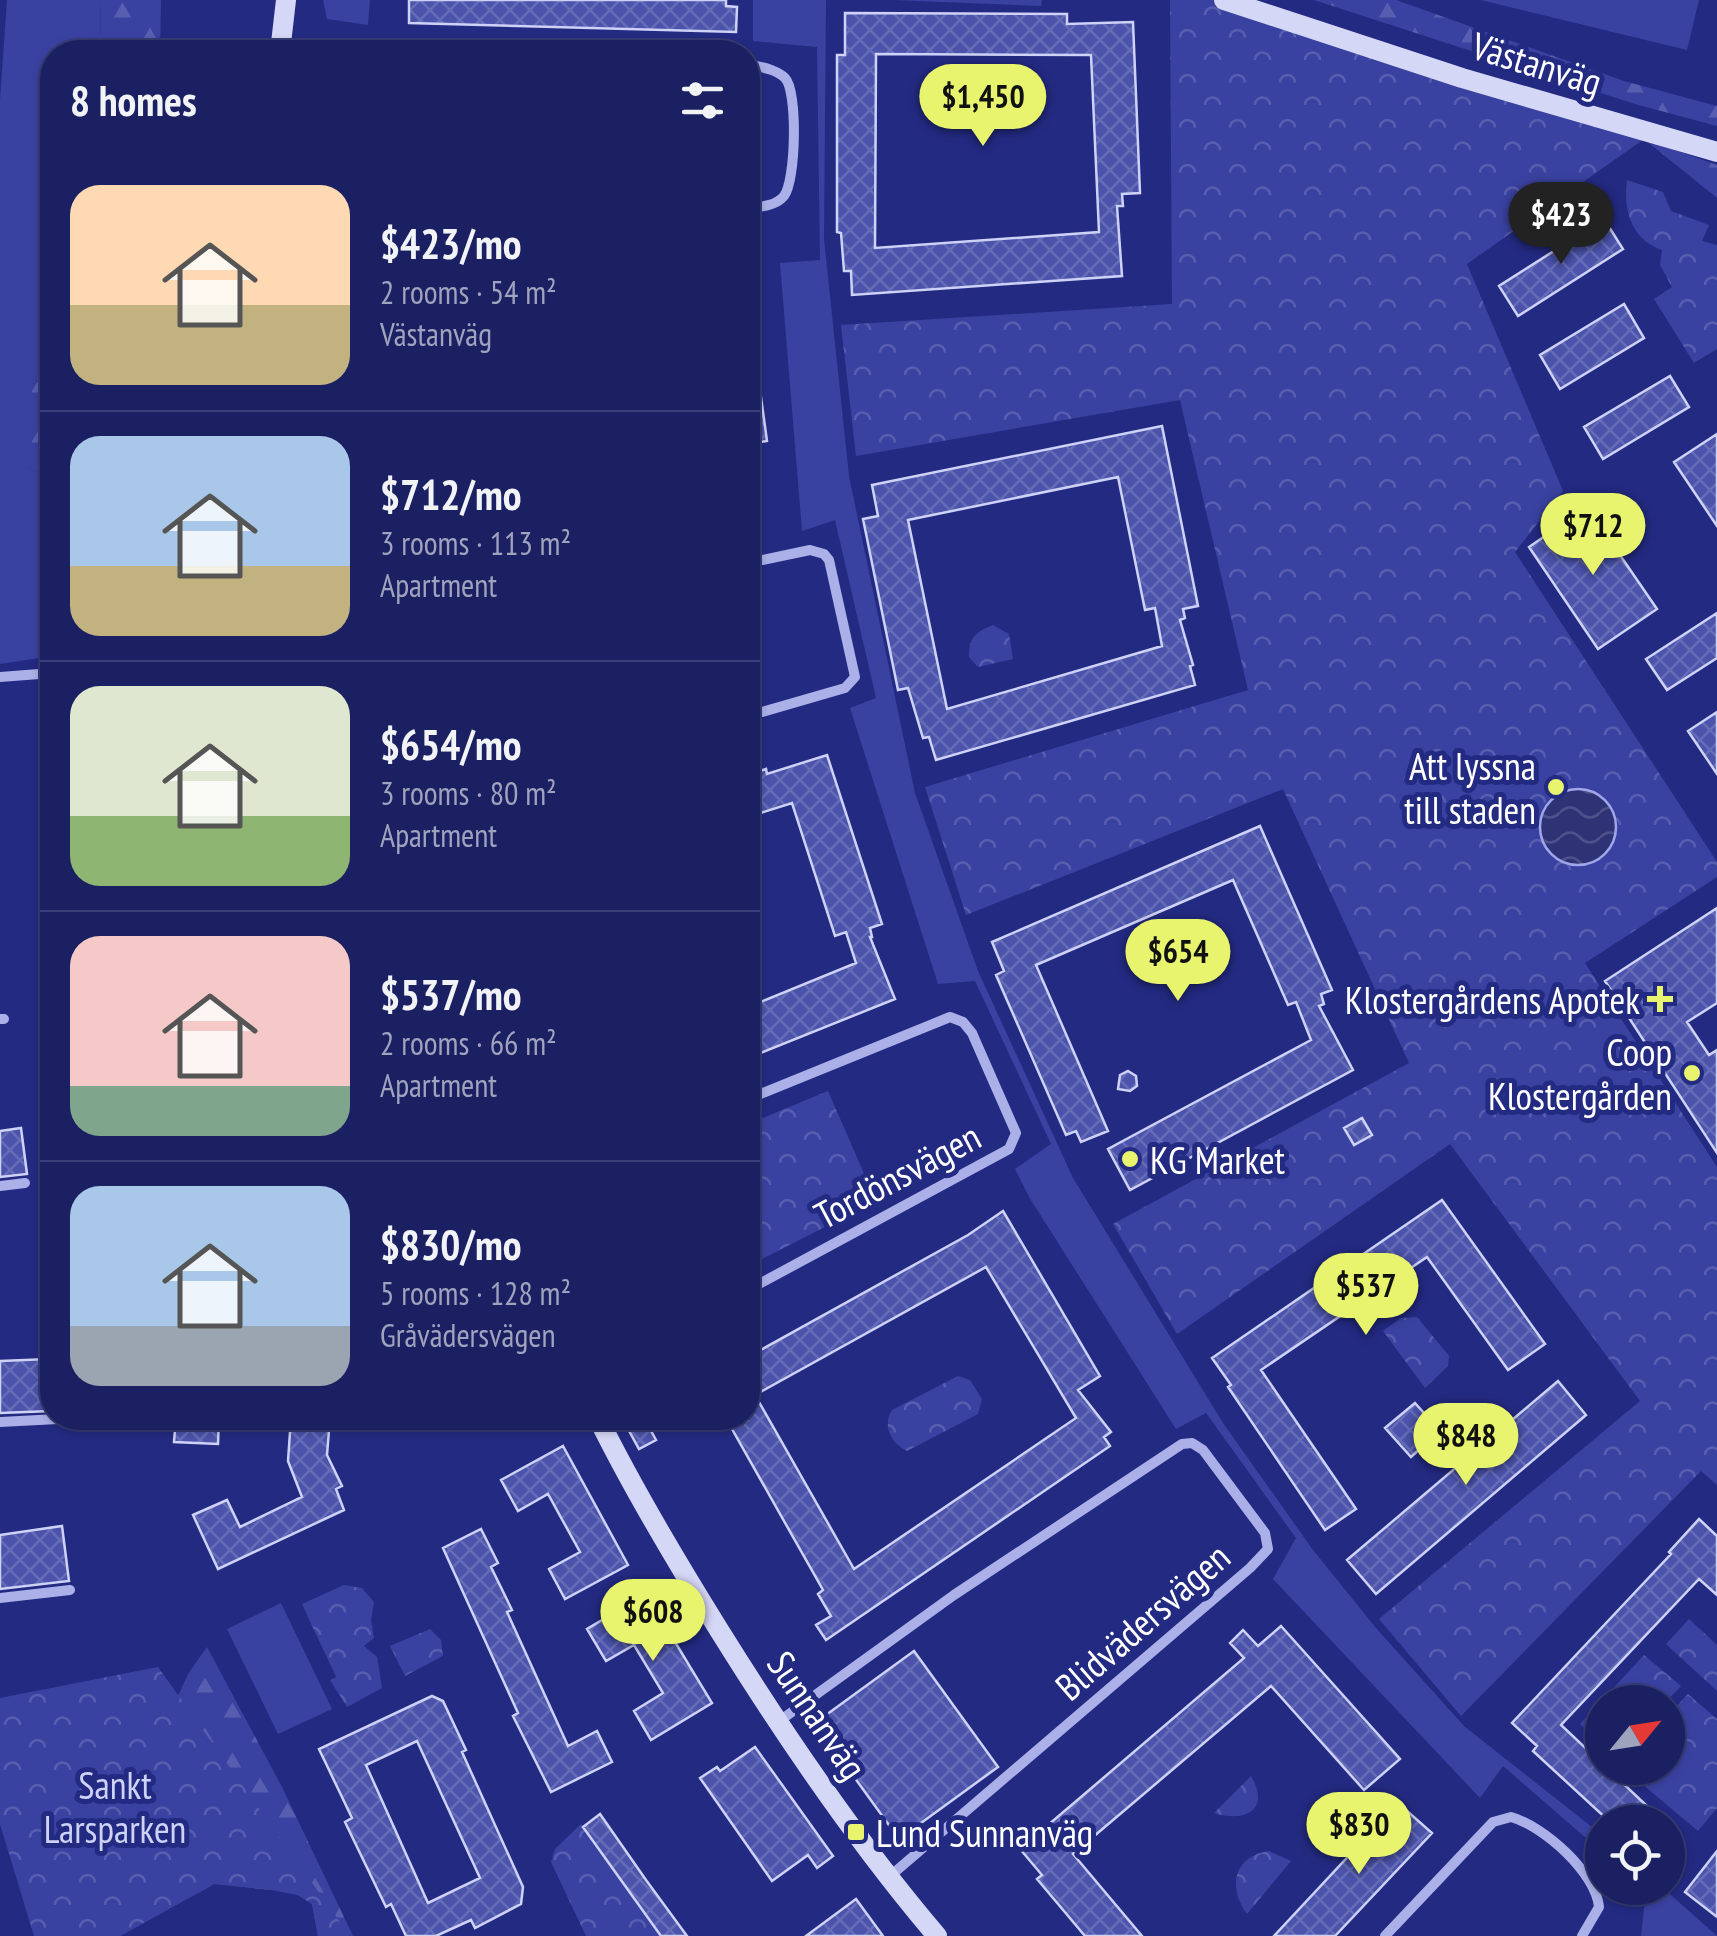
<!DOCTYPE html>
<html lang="en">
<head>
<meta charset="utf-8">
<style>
	body { margin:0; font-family:"PT Sans Narrow",sans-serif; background:#232868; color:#f1f3f6; height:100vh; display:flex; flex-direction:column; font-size:38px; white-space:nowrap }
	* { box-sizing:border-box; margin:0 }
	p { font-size:32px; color:#9fa3be }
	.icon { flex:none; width:55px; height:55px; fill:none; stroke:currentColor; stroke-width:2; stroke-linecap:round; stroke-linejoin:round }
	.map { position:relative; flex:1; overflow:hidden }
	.panel { position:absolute; left:40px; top:40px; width:720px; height:1390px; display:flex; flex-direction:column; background:#1a2062; border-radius:40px; box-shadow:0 2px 8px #0004,0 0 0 2px #383e77 }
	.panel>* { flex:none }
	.needle { width:65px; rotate:60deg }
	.buttons { position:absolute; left:1585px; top:1685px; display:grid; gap:20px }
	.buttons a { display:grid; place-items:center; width:100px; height:100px; border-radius:50%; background:#1a2062; box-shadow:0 2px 8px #0004,0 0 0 2px #383e77; font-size:50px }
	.price { position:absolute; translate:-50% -85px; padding:0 22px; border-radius:35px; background:#e8f36e; color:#111; font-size:32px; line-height:65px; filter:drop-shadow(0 2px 5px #0008) }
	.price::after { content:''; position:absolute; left:50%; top:60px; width:30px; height:22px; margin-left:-15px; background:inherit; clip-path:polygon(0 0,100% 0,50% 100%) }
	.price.active { background:#222; color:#fff }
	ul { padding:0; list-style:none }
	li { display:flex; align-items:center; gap:30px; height:250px; padding:0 30px }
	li+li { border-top:2px solid #383e77 }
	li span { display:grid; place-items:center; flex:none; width:280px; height:200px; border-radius:30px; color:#555 }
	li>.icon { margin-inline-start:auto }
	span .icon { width:120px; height:120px; fill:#fffc; stroke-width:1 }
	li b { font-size:42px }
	h2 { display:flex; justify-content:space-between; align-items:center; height:120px; padding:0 30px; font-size:42px }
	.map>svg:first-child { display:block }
	.grass { fill:#3a42a1 }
	.forest { fill:url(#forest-firs) }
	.park { fill:url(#park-crowns) }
	.water { fill:url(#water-waves); stroke:#9fa6e9; stroke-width:2.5 }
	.building { fill:url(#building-cross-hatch); stroke:#ced2f6; stroke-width:2.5; fill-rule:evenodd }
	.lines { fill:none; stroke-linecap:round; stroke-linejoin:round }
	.street { stroke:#abb0e8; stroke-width:10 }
	.secondary { stroke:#d5d7f6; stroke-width:20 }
	.poi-dot { fill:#e8f36e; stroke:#232a82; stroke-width:4 }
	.labels { text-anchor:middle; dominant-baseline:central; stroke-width:10; stroke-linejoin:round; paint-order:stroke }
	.street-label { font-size:38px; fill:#fff; stroke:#232a82 }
	.poi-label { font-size:38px; fill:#fff; stroke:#232a82; text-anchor:end }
	.park-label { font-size:38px; fill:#ced2f6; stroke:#232a82 }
</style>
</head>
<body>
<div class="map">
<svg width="1717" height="1936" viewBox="0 0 1717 1936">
	<defs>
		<pattern id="forest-firs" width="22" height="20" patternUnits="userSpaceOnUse" patternTransform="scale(2.5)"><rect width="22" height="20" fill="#3a42a1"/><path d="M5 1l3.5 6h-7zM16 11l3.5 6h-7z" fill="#585eaf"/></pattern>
		<pattern id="park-crowns" width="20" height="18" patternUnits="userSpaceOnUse" patternTransform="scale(2.5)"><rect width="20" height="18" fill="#3a42a1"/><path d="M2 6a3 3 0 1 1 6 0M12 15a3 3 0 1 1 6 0" fill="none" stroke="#585eaf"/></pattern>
		<pattern id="water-waves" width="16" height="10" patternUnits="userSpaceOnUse" patternTransform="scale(2.5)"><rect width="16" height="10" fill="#2e3376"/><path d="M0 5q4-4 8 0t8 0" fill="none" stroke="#4d528b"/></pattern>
		<pattern id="building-cross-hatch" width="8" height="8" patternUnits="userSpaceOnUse" patternTransform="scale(2.5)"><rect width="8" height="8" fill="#4b53ab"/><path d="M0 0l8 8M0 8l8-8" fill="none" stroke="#666db8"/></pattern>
	</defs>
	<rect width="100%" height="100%" fill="#232a82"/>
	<path class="grass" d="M7,0H101L100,52H52V378L32,384L26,467L52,478V656L0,664V100Z
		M323,0H370L368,25L327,19Z
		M753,0H826L824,239L849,476L915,793L978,971L1073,1178L1223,1423L1313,1550L1376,1628L1464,1726L1602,1835V1852L1503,1766L1480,1798L1273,1579L1296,1538L1206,1413L1176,1429L1029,1197L1015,1169L1051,1144L975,981L938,984L850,708L876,698L835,520L802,531L780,263L820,260L817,47L753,41Z
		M892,0H1042L1041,6Z
		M1481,0H1699L1687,50Z
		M281,1603L332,1709L278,1734L227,1629Z
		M1644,1888H1663L1717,1936H1641L1646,1890Z"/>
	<path class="forest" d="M101,0H161L160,52H100Z
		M1314,0H1396L1624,81L1717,106V126L1635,104Z
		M1644,139L1717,165V198Z
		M52,378V478L26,467L21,453V394L32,384Z
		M207,1647L283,1789L353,1936H318L312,1904L298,1895L272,1890L214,1884L120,1936L0,1724L179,1694L188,1674Z"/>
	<path class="park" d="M1170,0H1220L1644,139L1467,264L1563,491L1515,552L1717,862V877L1585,963L1717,1167V1485L1701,1471L1461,1716L1379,1619L1640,1401L1450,1144L1177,1334L1113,1224L1409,1063L1283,789L966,915L925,787L1248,690L1180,400L856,456L841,325L1172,304Z
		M1627,180L1663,192L1671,211L1709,225L1702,241L1717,245V349L1694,363L1654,299L1672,287L1660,265L1662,250C1631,240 1623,209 1627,180Z
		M40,488L52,493V577Z
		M993,625L1009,634L1013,659L978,667L969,657C969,637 976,632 993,625Z
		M828,1091L876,1201L748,1266V1124Z
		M1417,1317L1449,1356L1448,1366L1425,1388L1383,1331L1401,1318Z
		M958,1376L970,1380L982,1399L978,1414L907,1451C891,1443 882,1426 892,1410Z
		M344,1585L362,1588L374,1602L371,1620L374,1638L364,1646L377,1657L382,1688L347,1707L330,1680L336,1677C326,1654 313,1629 302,1604Z
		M1689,1619L1717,1645V1691L1666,1644Z
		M430,1629L441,1640L443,1656L405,1676L390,1646Z
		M1644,1655L1681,1686L1666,1702H1602V1746L1580,1724Z
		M158,1667L340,1922L346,1936H318L312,1904L298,1895L273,1890L214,1884L120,1936H34L0,1824V1698Z
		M1688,1694L1717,1719V1808L1698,1831L1623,1768H1668V1715Z
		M1251,1776C1271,1810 1245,1823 1214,1813Z
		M581,1824L661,1936H586L551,1862L555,1849Z
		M1269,1851L1291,1861L1247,1914C1227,1887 1234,1856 1269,1851Z"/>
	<path class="water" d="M1540 827a38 38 0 1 1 76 0a38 38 0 1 1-76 0Z"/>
	<path class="building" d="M409,0H726V6L737,7L736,32L409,23Z
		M845,13L1067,14V24L1133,22L1140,193L1122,194L1123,206H1117L1122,276L852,295L851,271H844L841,233L837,232V55H845ZM876,54L1091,55L1099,232L875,248Z
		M1604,219L1623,249L1518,316L1499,286Z
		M1624,304L1644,338L1560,389L1540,355Z
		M748,375H758L767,441L748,444Z
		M1670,376L1689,407L1603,459L1584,427Z
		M1162,426L1198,606L1183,609L1185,618L1180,620L1193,665L1190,666L1195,685L936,760L929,737L923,738L908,688L898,690L863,519L878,516L872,485ZM1118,477L1145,610L1155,608L1162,646L947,709L908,520Z
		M1717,434V526L1674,462Z
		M1587,507L1657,609L1598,649L1529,547Z
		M1717,613V658L1667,690L1646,659Z
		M1717,712V774L1688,731Z
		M827,755L882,924L870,928L872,937H870L895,999L748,1058V1007L856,963L846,932L835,936L792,803L748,817V775L766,769L767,774Z
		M1260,826L1332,990L1321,994L1324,1004L1319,1006L1353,1070L1130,1190L1108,1149L1311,1040L1296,1002L1288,1005L1233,880L1036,965L1108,1131L1081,1142L1076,1131L1066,1135L996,975L1004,971L992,942Z
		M1717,908V1003L1687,1022L1709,1055L1717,1050V1153L1605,981Z
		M1128,1071L1136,1076L1137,1086L1130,1091L1118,1089L1120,1075Z
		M1362,1118L1372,1135L1354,1145L1344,1128Z
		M21,1128L27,1174L0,1177V1131Z
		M1442,1200L1545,1344L1508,1370L1427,1257L1261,1370L1356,1509L1325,1530L1228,1387L1231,1385L1212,1358Z
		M1003,1211L1100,1376L1078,1390L1111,1432L1104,1437L1110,1446L826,1640L816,1625L831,1616L818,1594L823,1590L732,1429L748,1420V1357L968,1235ZM986,1267L1076,1418L854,1569L755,1395Z
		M49,1359L51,1411L0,1413V1361Z
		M1558,1381L1586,1415L1376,1594L1347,1560Z
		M1415,1403L1440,1431L1411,1457L1385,1428Z
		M176,1418H219L218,1444L174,1442Z
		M291,1418H330L327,1455L342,1486L336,1489L344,1510L218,1569L193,1515L227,1500L240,1527L302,1497L288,1461Z
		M622,1418H644L656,1440L639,1449Z
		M563,1446L628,1565L565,1599L549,1569L580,1552L548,1494L518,1511L501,1480Z
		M1699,1519L1717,1536V1595L1699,1579L1561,1725L1664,1822H1610L1533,1751L1537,1746L1512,1723L1671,1554L1669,1552Z
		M62,1526L69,1581L0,1589V1535Z
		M481,1529L498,1563L491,1567L512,1610L507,1612L568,1746L597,1731L612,1762L551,1792L513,1716L518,1713L443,1548Z
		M646,1594L712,1703L651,1740L634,1711L663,1693L634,1645L606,1661L587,1629Z
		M1281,1626L1400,1759L1364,1790L1271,1686L1073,1854L1142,1936H1085L1037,1879L1042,1875L1020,1849L1244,1658L1230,1643L1243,1630L1258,1646Z
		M914,1651L998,1767L899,1839L815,1723Z
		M432,1696L443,1701L466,1750L462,1752L523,1887L521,1904L475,1928L471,1920L436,1936H406L391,1904L386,1907L345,1822L352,1818L319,1749ZM417,1741L480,1878L428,1903L366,1765Z
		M755,1747L833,1856L817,1868L808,1855L772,1881L700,1778L717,1767L720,1771Z
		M1398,1803L1432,1833L1335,1936H1274Z
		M600,1814L646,1880L687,1936H661L583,1827Z
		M1717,1851V1917L1685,1892Z
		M856,1899L883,1936H806Z"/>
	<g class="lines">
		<path class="street" d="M281,46L501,52
			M748,64C760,67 776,69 785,78C798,91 796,181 784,196C776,206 760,207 748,208
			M748,563L810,550L824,554L829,560L855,677L845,688L748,716
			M0,677L52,673
			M0,1019H4
			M748,1099L950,1017L963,1022L972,1033L1016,1133L1009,1149L748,1290
			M0,1186L25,1183
			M0,1422L58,1419
			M0,1598L70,1590
			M778,1722L954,1595L1182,1444L1192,1443L1203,1450L1265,1533L1268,1549L1250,1568L889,1877
			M1385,1936L1493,1822L1511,1817C1544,1826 1596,1873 1599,1907L1582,1936"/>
		<path class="secondary" d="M1224,0L1462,78L1717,152
			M280,52L286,0
			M598,1418C634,1491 676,1561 719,1630C785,1736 856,1841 937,1936"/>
	</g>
	<g class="poi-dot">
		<circle cx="1556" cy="787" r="10"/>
		<path d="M1655 984h10v10h10v10h-10v10h-10v-10h-10v-10h10z"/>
		<circle cx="1692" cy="1073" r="10"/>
		<circle cx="1130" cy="1159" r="10"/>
		<rect x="846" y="1822" width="20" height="20" rx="5"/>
	</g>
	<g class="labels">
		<g class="street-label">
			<text transform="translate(1537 63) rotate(17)">Västanväg</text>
			<text transform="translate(897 1175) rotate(-28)">Tordönsvägen</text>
			<text transform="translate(1142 1621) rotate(-41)">Blidvädersvägen</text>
			<text transform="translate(818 1715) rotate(56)">Sunnanväg</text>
		</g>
		<g class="poi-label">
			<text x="1536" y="765">Att lyssna<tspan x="1536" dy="44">till staden</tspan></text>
			<text x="1640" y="999">Klostergårdens Apotek</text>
			<text x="1672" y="1051">Coop<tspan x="1672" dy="44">Klostergården</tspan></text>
			<text x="1150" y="1159" text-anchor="start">KG Market</text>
			<text x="876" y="1832" text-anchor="start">Lund Sunnanväg</text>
		</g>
		<g class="park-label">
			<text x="115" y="1784">Sankt<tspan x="115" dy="44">Larsparken</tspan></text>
		</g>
	</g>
</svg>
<div class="buttons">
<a><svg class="needle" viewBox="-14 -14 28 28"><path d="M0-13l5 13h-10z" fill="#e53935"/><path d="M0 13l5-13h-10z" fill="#9fa3be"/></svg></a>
<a><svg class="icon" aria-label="locate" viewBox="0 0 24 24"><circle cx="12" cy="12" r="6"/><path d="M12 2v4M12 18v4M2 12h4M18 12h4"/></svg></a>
</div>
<b class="price" style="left:983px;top:149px">$1,450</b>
<b class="price active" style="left:1561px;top:267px">$423</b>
<b class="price" style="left:1593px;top:578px">$712</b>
<b class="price" style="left:1178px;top:1004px">$654</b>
<b class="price" style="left:1366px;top:1338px">$537</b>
<b class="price" style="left:1466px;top:1488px">$848</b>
<b class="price" style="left:653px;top:1664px">$608</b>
<b class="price" style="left:1359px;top:1877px">$830</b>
<section class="panel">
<h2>8 homes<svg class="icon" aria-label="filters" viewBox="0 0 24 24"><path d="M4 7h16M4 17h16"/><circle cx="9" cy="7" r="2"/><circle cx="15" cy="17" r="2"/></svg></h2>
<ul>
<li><span style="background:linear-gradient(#ffd9b3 60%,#c2b280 0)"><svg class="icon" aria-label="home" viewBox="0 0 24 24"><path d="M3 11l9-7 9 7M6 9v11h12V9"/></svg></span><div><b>$423/mo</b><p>2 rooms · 54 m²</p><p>Västanväg</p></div></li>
<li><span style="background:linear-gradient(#a9c7e8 65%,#c2b280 0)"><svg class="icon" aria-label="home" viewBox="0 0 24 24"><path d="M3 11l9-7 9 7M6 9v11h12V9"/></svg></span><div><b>$712/mo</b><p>3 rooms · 113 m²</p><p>Apartment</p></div></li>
<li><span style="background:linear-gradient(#dfe7d0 65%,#8fb573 0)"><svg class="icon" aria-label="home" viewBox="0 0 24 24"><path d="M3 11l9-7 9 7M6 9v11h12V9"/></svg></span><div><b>$654/mo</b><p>3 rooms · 80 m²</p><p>Apartment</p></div></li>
<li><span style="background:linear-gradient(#f6c9c9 75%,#7fa58c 0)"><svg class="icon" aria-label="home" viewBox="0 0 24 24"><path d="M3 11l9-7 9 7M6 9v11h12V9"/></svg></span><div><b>$537/mo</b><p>2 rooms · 66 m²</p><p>Apartment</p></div></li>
<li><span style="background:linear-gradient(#a9c7e8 70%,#9aa5b1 0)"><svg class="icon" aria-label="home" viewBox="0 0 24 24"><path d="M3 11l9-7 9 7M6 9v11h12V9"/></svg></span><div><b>$830/mo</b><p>5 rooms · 128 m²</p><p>Gråvädersvägen</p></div></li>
</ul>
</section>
</div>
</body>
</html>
